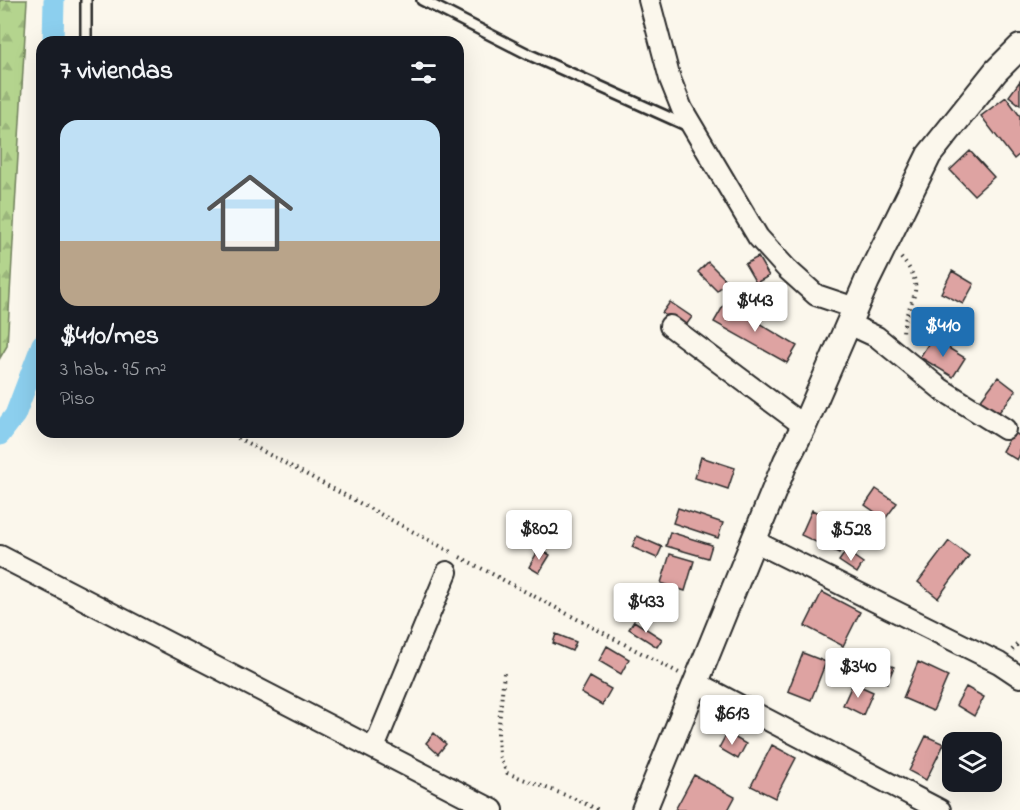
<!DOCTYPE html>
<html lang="es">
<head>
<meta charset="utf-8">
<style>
	body { margin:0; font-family:"Indie Flower",sans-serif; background:#20242c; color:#f1f3f6; height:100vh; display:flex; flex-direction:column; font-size:22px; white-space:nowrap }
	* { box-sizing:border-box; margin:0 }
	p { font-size:20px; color:#9ea1a6 }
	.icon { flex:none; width:33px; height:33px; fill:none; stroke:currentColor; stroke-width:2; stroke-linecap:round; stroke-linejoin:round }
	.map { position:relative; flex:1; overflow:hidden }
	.side { position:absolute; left:36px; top:36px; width:428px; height:402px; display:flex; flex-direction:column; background:#171b24; border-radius:18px; box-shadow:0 6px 24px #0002 }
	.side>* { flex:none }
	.fabs { position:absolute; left:942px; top:732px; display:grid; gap:12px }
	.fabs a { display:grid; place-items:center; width:60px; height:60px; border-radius:12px; background:#171b24; box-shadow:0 6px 24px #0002; font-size:30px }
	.price { position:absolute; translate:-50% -51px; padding:0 14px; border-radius:6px; background:#fff; color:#222; font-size:20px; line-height:39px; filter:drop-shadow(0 2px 3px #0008) }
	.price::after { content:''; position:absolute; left:50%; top:36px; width:18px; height:14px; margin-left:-9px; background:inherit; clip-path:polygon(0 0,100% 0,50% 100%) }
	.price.active { background:#1f6fb2; color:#fff }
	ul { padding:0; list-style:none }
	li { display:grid; align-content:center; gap:12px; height:318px; padding:0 24px }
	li+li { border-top:2px solid #363941 }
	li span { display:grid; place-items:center; height:186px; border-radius:18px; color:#555 }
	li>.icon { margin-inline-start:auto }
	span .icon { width:108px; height:108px; fill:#fffc; stroke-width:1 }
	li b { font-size:26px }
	h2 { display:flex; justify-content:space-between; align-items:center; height:72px; padding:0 24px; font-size:26px }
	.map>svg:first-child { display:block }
	.forest { fill:url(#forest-firs); stroke:#70805c; stroke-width:1.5 }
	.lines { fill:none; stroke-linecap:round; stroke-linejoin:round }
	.canal { stroke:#8ccfee; stroke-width:21 }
	.building { fill:#dea3a2; stroke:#2b2b2b; stroke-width:1.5 }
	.service-casing { stroke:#2b2b2b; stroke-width:14 }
	.minor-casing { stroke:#2b2b2b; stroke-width:24 }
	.tertiary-casing { stroke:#2b2b2b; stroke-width:28 }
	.path { stroke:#2b2b2b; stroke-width:4; stroke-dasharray:1.5 4.5; stroke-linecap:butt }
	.service { stroke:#fbf7ec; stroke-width:9 }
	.minor { stroke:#fbf7ec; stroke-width:20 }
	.tertiary { stroke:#fbf7ec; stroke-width:24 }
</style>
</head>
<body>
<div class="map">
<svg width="1020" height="810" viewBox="0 0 1020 810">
	<defs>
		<pattern id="forest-firs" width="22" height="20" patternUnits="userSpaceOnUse" patternTransform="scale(1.5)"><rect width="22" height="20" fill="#b4d48e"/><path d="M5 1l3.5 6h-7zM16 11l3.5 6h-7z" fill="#9bb67b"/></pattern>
	</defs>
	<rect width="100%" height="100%" fill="#fbf7ec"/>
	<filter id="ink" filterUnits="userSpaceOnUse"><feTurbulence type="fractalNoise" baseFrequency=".0167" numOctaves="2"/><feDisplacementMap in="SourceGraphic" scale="12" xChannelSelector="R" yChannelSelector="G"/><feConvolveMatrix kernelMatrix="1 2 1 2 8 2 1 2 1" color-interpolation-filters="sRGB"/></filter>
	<g filter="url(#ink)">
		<path class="forest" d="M0,0H27L7,346L0,358Z"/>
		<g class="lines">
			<path class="canal" d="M53,42L54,0
				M0,435L15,415L42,344"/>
		</g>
		<path class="building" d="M1020,81V105L1009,96Z
			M1006,97L1020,116V154L1014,159L981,116Z
			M970,151L994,177L974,195L950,170Z
			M758,257L769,276L756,283L745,264Z
			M708,262L727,281L717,291L698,272Z
			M952,271L974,284L963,304L941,293Z
			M670,302L692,317L684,328L662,313Z
			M725,303L797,346L787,363L714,322Z
			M932,338L965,358L953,377L920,357Z
			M998,377L1016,391L996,416L979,402Z
			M1013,432L1020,436V454L1017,460L1002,451Z
			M701,457L735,468L728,489L695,478Z
			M876,489L897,503L885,519L865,505Z
			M678,508L723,523L718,538L673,523Z
			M812,510L850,528L839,553L801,535Z
			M862,518L881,530L872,544L853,533Z
			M670,532L712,545L708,558L666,546Z
			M637,536L662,547L657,558L632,547Z
			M949,541L969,556L938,598L918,582Z
			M539,549L550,555L539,573L529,567Z
			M846,551L863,563L857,573L839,561Z
			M670,554L694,561L685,591L661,583Z
			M822,592L860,612L843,646L805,626Z
			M634,621L662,639L657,647L629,629Z
			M556,634L576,642L572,651L553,643Z
			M607,646L629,659L621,674L599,661Z
			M803,653L826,662L811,700L788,691Z
			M864,655L894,667L887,683L857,670Z
			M918,662L948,676L933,711L903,698Z
			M590,677L611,689L602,705L581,693Z
			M853,683L873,692L863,715L843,705Z
			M966,687L984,697L974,716L956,705Z
			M434,733L446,744L438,754L426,743Z
			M727,733L746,744L738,759L719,748Z
			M926,736L944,744L926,780L909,771Z
			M772,745L796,758L775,798L751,786Z
			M694,775L735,797L728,810H675Z"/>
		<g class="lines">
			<defs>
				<path id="service" d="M86,0V42
					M422,0L530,55L688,126"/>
				<path id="minor" d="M649,0L670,79L682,109L758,237L787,269L816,295L855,308
					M849,324L877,337L941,389L1005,429
					M670,326L804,426
					M754,541L999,663L1020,677
					M0,556L493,810
					M697,683L940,810
					M374,748L447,572"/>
				<path id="tertiary" d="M644,810L786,461L804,426L867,281L929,155L996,71L1020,47"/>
			</defs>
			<use href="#service" class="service-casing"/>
			<use href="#minor" class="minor-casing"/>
			<use href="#tertiary" class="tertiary-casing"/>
			<path class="path" d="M901,258C931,291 905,300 903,333
				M227,432L451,552
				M460,557L679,673
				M1012,650L1020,642
				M504,673L498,734L499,756L507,773L573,798L599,810"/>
			<use href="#service" class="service"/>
			<use href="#minor" class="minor"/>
			<use href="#tertiary" class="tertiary"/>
		</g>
	</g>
</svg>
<div class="fabs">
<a><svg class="icon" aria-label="layers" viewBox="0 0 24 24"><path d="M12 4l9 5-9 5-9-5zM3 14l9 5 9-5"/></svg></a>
</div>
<b class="price" style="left:755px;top:333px">$443</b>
<b class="price active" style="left:943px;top:358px">$410</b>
<b class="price" style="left:539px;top:561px">$802</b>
<b class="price" style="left:851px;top:562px">$528</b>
<b class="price" style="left:646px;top:634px">$433</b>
<b class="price" style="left:858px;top:699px">$340</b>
<b class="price" style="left:732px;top:746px">$613</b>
<section class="side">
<h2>7 viviendas<svg class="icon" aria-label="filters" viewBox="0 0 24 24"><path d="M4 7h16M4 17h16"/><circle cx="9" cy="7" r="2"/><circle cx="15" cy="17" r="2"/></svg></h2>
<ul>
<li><span style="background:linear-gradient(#bfe0f5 65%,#b9a48a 0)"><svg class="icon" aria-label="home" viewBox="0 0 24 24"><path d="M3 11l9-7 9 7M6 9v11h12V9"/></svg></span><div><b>$410/mes</b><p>3 hab. · 95 m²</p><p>Piso</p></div></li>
</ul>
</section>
</div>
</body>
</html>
